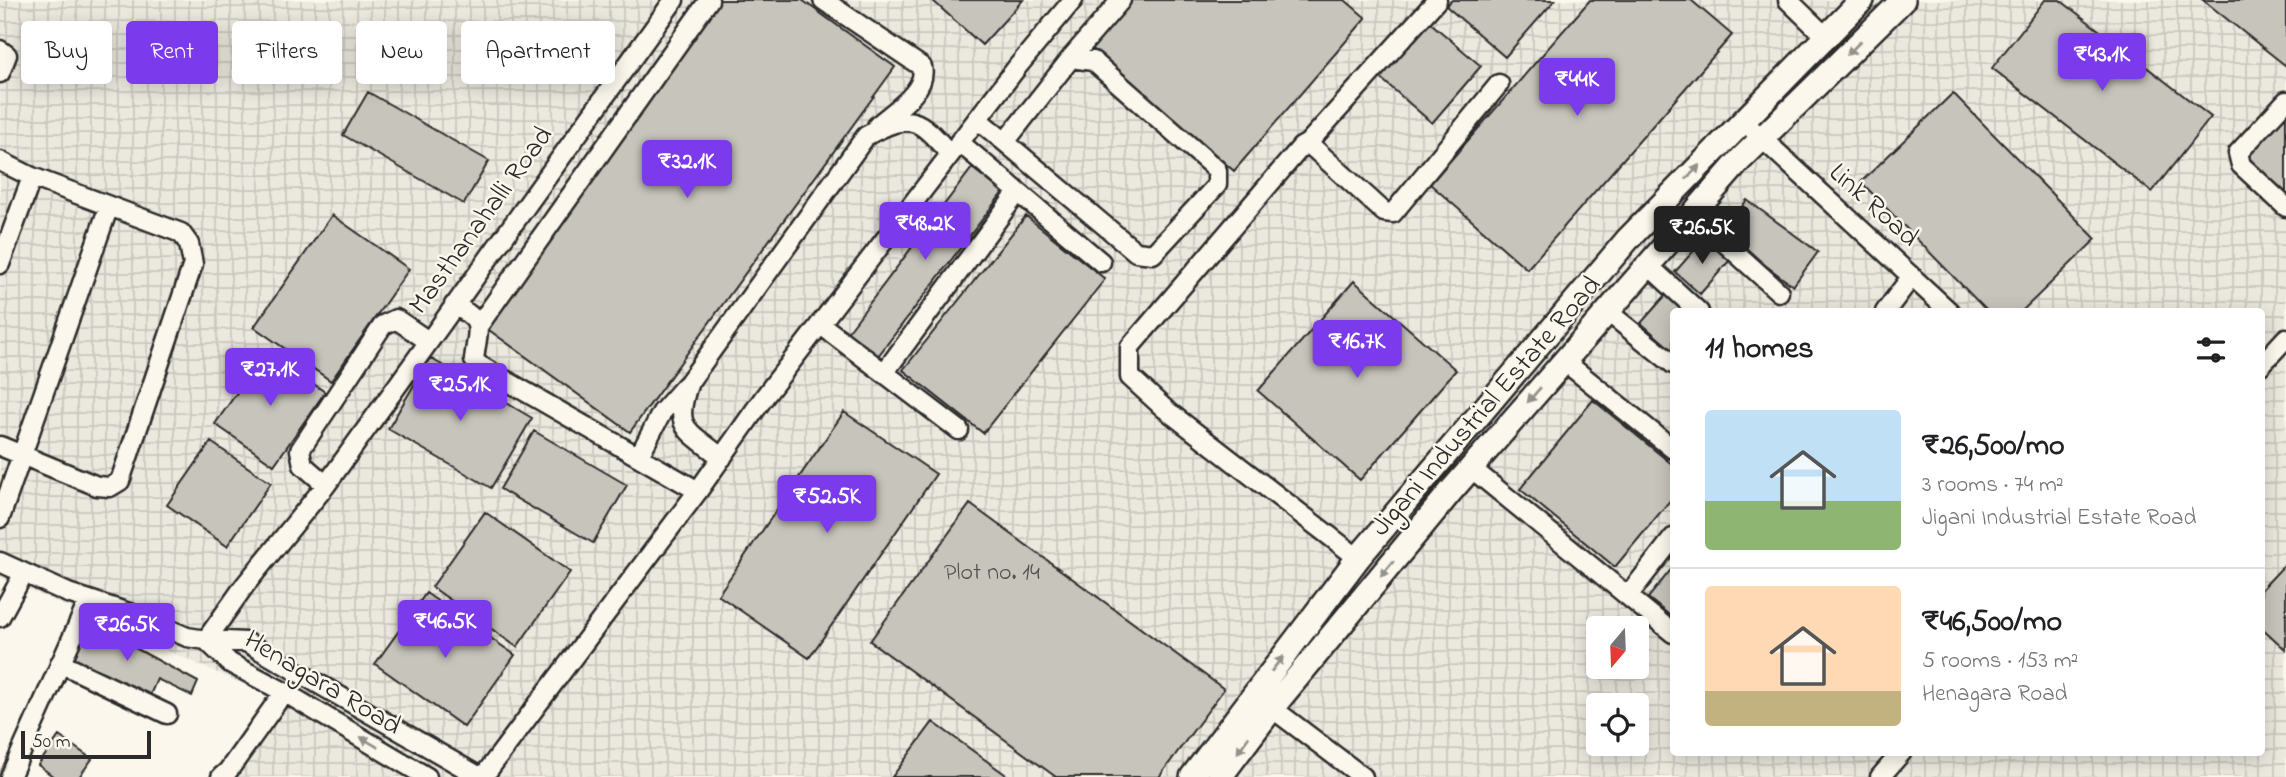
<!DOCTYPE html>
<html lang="en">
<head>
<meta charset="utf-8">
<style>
	body { margin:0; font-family:"Indie Flower",sans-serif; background:#f6f6f6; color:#202124; height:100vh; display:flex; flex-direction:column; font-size:26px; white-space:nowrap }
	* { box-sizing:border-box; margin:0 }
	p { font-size:23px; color:#757577 }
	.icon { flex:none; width:38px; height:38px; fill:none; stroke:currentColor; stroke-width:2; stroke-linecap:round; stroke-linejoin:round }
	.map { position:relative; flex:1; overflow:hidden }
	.panel { position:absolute; left:1670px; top:308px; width:595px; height:448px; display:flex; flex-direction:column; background:#fff; border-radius:7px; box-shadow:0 4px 18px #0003 }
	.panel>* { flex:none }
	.banner { position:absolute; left:21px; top:21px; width:665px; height:63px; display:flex; gap:14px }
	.needle { width:46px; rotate:199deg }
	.tools { position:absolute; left:1586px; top:616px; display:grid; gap:14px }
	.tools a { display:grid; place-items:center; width:63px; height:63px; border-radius:7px; background:#fff; box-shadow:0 4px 18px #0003; font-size:35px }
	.scale { position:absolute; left:21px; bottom:18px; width:130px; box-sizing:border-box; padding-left:7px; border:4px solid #2b2b2b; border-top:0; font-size:19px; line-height:24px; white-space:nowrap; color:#2b2b2b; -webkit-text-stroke:5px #fbf7ec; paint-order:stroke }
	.price { position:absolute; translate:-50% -60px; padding:0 16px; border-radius:7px; background:#7c3aed; color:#fff; font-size:23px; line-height:46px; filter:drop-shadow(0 2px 4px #0008) }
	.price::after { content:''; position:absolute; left:50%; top:42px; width:21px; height:16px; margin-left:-10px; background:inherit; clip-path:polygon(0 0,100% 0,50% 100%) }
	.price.active { background:#222; color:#fff }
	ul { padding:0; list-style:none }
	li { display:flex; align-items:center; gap:21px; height:175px; padding:0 35px }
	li+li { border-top:2px solid #e0e0e0 }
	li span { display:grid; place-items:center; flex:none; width:196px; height:140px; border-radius:7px; color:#555 }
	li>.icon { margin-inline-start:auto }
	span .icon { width:84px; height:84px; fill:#fffc; stroke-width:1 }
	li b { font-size:30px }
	h2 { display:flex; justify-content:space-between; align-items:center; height:84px; padding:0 35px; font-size:30px }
	.tag { padding:0 24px; border-radius:7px; background:#fff; box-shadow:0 4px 18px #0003; font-size:24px; line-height:63px }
	.tag.active { background:#7c3aed; color:#fff }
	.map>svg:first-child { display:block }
	.industrial { fill:url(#industrial-grid); fill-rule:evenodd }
	.building { fill:#c7c4bc; stroke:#2b2b2b; stroke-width:2 }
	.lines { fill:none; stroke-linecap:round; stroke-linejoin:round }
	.minor-casing { stroke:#2b2b2b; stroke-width:23 }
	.major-casing { stroke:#2b2b2b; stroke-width:28 }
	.minor { stroke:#fbf7ec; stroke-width:18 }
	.major { stroke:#fbf7ec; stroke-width:23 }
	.oneway { fill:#93918c }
	.labels { text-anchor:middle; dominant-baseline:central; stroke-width:5; stroke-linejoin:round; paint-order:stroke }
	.number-label { font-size:24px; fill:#52514f }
	.street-label { font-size:28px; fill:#2b2b2b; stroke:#fbf7ec }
</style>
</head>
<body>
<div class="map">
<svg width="2286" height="777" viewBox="0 0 2286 777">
	<defs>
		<pattern id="industrial-grid" width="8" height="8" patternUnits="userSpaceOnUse" patternTransform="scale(1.75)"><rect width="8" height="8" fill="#ebe8de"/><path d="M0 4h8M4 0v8" fill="none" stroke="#cac7bf"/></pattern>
	</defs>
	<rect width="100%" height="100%" fill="#fbf7ec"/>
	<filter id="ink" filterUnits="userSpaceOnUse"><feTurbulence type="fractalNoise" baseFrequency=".0143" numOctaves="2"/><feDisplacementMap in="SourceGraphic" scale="14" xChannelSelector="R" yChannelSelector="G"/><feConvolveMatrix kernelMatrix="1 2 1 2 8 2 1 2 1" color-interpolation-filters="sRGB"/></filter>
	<g filter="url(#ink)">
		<path class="industrial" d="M0,0H2286V777H230L277,699L0,577ZM1673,312H2261V752H1673ZM1598,628H1636V667H1598ZM1598,705H1636V744H1598Z"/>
		<path class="building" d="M717,0H802L895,67L630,432L482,325Z
			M932,0H1023L982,45Z
			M1129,0H1345L1366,18L1234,171L1089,46Z
			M1452,0H1555L1505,57L1446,6Z
			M1590,0H1691L1732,35L1527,269L1430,184Z
			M2045,0H2060L2211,117L2152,192L1992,68Z
			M2203,0H2286V66Z
			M1426,19L1481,66L1432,123L1377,75Z
			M368,92L489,161L464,204L343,135Z
			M1953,93L2096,239L2021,312H1988L1861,182Z
			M2286,115V198L2244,158Z
			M972,168L1003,192L878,356L847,333Z
			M1747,200L1818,252L1793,286L1722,233Z
			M332,215L409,269L331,381L254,327Z
			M1026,216L1105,279L983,433L903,370Z
			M1705,238L1730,260L1700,294L1675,272Z
			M1354,281L1456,370L1360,480L1258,391Z
			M1666,295L1684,312H1673V351L1641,323Z
			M266,351L325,392L274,465L215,424Z
			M430,358L532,418L491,488L388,429Z
			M1593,400L1673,465V497L1615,567L1520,489Z
			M844,412L936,474L809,658L718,595Z
			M534,431L627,485L593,543L500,489Z
			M211,442L271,483L227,546L167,505Z
			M970,504L1224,689L1159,777H1056L870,641Z
			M485,512L570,572L517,647L432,587Z
			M2286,563V650L2261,627V590Z
			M1673,567V618L1648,598Z
			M426,593L515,655L464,727L375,664Z
			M91,624L198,682L192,696L157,679L150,695L69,659Z
			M933,722L1009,777H892Z
			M59,736L92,759L79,777H54L38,765Z"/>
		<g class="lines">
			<defs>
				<path id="minor" d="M823,0L922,67C928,91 892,112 877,126
					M1788,0L1826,37
					M0,50L7,55L0,73
					M1071,58L1121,0
					M2286,101L2238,153L2241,165L2286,207
					M977,119L1005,142L1136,252L1153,254L1217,185V170L1093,61L1071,58L1005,142
					M1754,131L1950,312
					M959,142L1101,262
					M1308,143L1437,0
					M0,161L32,177L181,233L189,244L193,264L120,481L110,487L97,486L0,446
					M1693,214L1779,292
					M0,264L32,177
					M1648,265L1699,312
					M454,305C487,322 477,329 474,360L479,365L698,491
					M1608,312L1673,364
					M1885,312L1912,276
					M820,324L959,430
					M479,325L709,0
					M1564,361L1673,449
					M2261,365L2286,338
					M884,373L1018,192
					M639,456L662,412L685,386
					M722,458C687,429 672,430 689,382L866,136C912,111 918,118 950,154
					M1471,468L1673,633
					M326,485L303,465L300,450L383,325L396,319L428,341
					M0,518L109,206
					M1358,558L1165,409L1130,377V347L1301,147L1308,143L1384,212L1393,213L1499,84
					M0,562L68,593L141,617L187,637L206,640L246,642L480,777
					M1628,596L1673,538
					M0,617L24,573
					M206,640L245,585L326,485L674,0
					M206,640L230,663L284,692L427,777
					M60,663L167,714
					M1272,708L1363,777
					M10,777L89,600
					M221,777L228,771L284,692
					M483,777L698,491L765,396L1018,66L1073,0
					M1880,777L1902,752"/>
				<path id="major" d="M1192,777L1358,558L1628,239L1862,0
					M1220,777L1272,708L1451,491L1740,160L1903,0"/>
			</defs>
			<use href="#minor" class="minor-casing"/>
			<use href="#major" class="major-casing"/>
			<use href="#minor" class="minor"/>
			<use href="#major" class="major"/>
		</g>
		<defs><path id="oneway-solid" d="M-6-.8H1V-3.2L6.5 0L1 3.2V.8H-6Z" transform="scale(1.75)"/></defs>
		<g class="oneway">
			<use href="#oneway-solid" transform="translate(1854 48) rotate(135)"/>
			<use href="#oneway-solid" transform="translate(1693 172) rotate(-46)"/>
			<use href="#oneway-solid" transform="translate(1534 395) rotate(131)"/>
			<use href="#oneway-solid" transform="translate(1387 569) rotate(130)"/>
			<use href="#oneway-solid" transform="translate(1277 664) rotate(-52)"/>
			<use href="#oneway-solid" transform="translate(369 742) rotate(-149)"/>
			<use href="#oneway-solid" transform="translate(1243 745) rotate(125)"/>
		</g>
	</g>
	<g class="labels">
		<g class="number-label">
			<text x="992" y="573">Plot no. 14</text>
		</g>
		<g class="street-label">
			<text transform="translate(1873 206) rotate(42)">Link Road</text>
			<text transform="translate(482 221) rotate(-54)">Masthanahalli Road</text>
			<text transform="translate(1487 407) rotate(-49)">Jigani Industrial Estate Road</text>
			<text transform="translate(322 684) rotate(31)">Henagara Road</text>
		</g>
	</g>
</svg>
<div class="tools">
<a><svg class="needle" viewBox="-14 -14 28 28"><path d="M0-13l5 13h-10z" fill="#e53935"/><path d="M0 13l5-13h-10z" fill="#757577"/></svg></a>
<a><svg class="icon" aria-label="locate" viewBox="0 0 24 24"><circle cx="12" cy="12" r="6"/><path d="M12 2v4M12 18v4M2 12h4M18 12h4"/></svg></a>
</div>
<div class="scale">50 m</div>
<b class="price" style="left:2102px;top:93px">₹43.1K</b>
<b class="price" style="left:1577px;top:118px">₹44K</b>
<b class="price" style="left:687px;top:200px">₹32.1K</b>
<b class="price" style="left:925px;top:262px">₹48.2K</b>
<b class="price active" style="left:1702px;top:266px">₹26.5K</b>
<b class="price" style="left:1357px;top:380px">₹16.7K</b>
<b class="price" style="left:270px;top:408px">₹27.1K</b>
<b class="price" style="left:460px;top:423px">₹25.1K</b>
<b class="price" style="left:827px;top:535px">₹52.5K</b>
<b class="price" style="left:445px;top:660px">₹46.5K</b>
<b class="price" style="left:127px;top:663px">₹26.5K</b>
<div class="banner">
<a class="tag">Buy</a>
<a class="tag active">Rent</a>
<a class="tag">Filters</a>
<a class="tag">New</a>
<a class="tag">Apartment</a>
</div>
<section class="panel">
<h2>11 homes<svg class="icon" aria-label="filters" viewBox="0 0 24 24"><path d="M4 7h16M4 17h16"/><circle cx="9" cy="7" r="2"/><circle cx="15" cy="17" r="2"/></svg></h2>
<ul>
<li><span style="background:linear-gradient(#bfe0f5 65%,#8fb573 0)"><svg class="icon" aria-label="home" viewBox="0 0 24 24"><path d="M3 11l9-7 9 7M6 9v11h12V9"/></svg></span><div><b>₹26,500/mo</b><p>3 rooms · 74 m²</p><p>Jigani Industrial Estate Road</p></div></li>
<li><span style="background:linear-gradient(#ffd9b3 75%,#c2b280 0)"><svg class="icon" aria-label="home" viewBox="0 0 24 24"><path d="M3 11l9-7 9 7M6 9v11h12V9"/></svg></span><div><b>₹46,500/mo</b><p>5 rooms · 153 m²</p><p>Henagara Road</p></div></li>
</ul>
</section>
</div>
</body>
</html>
